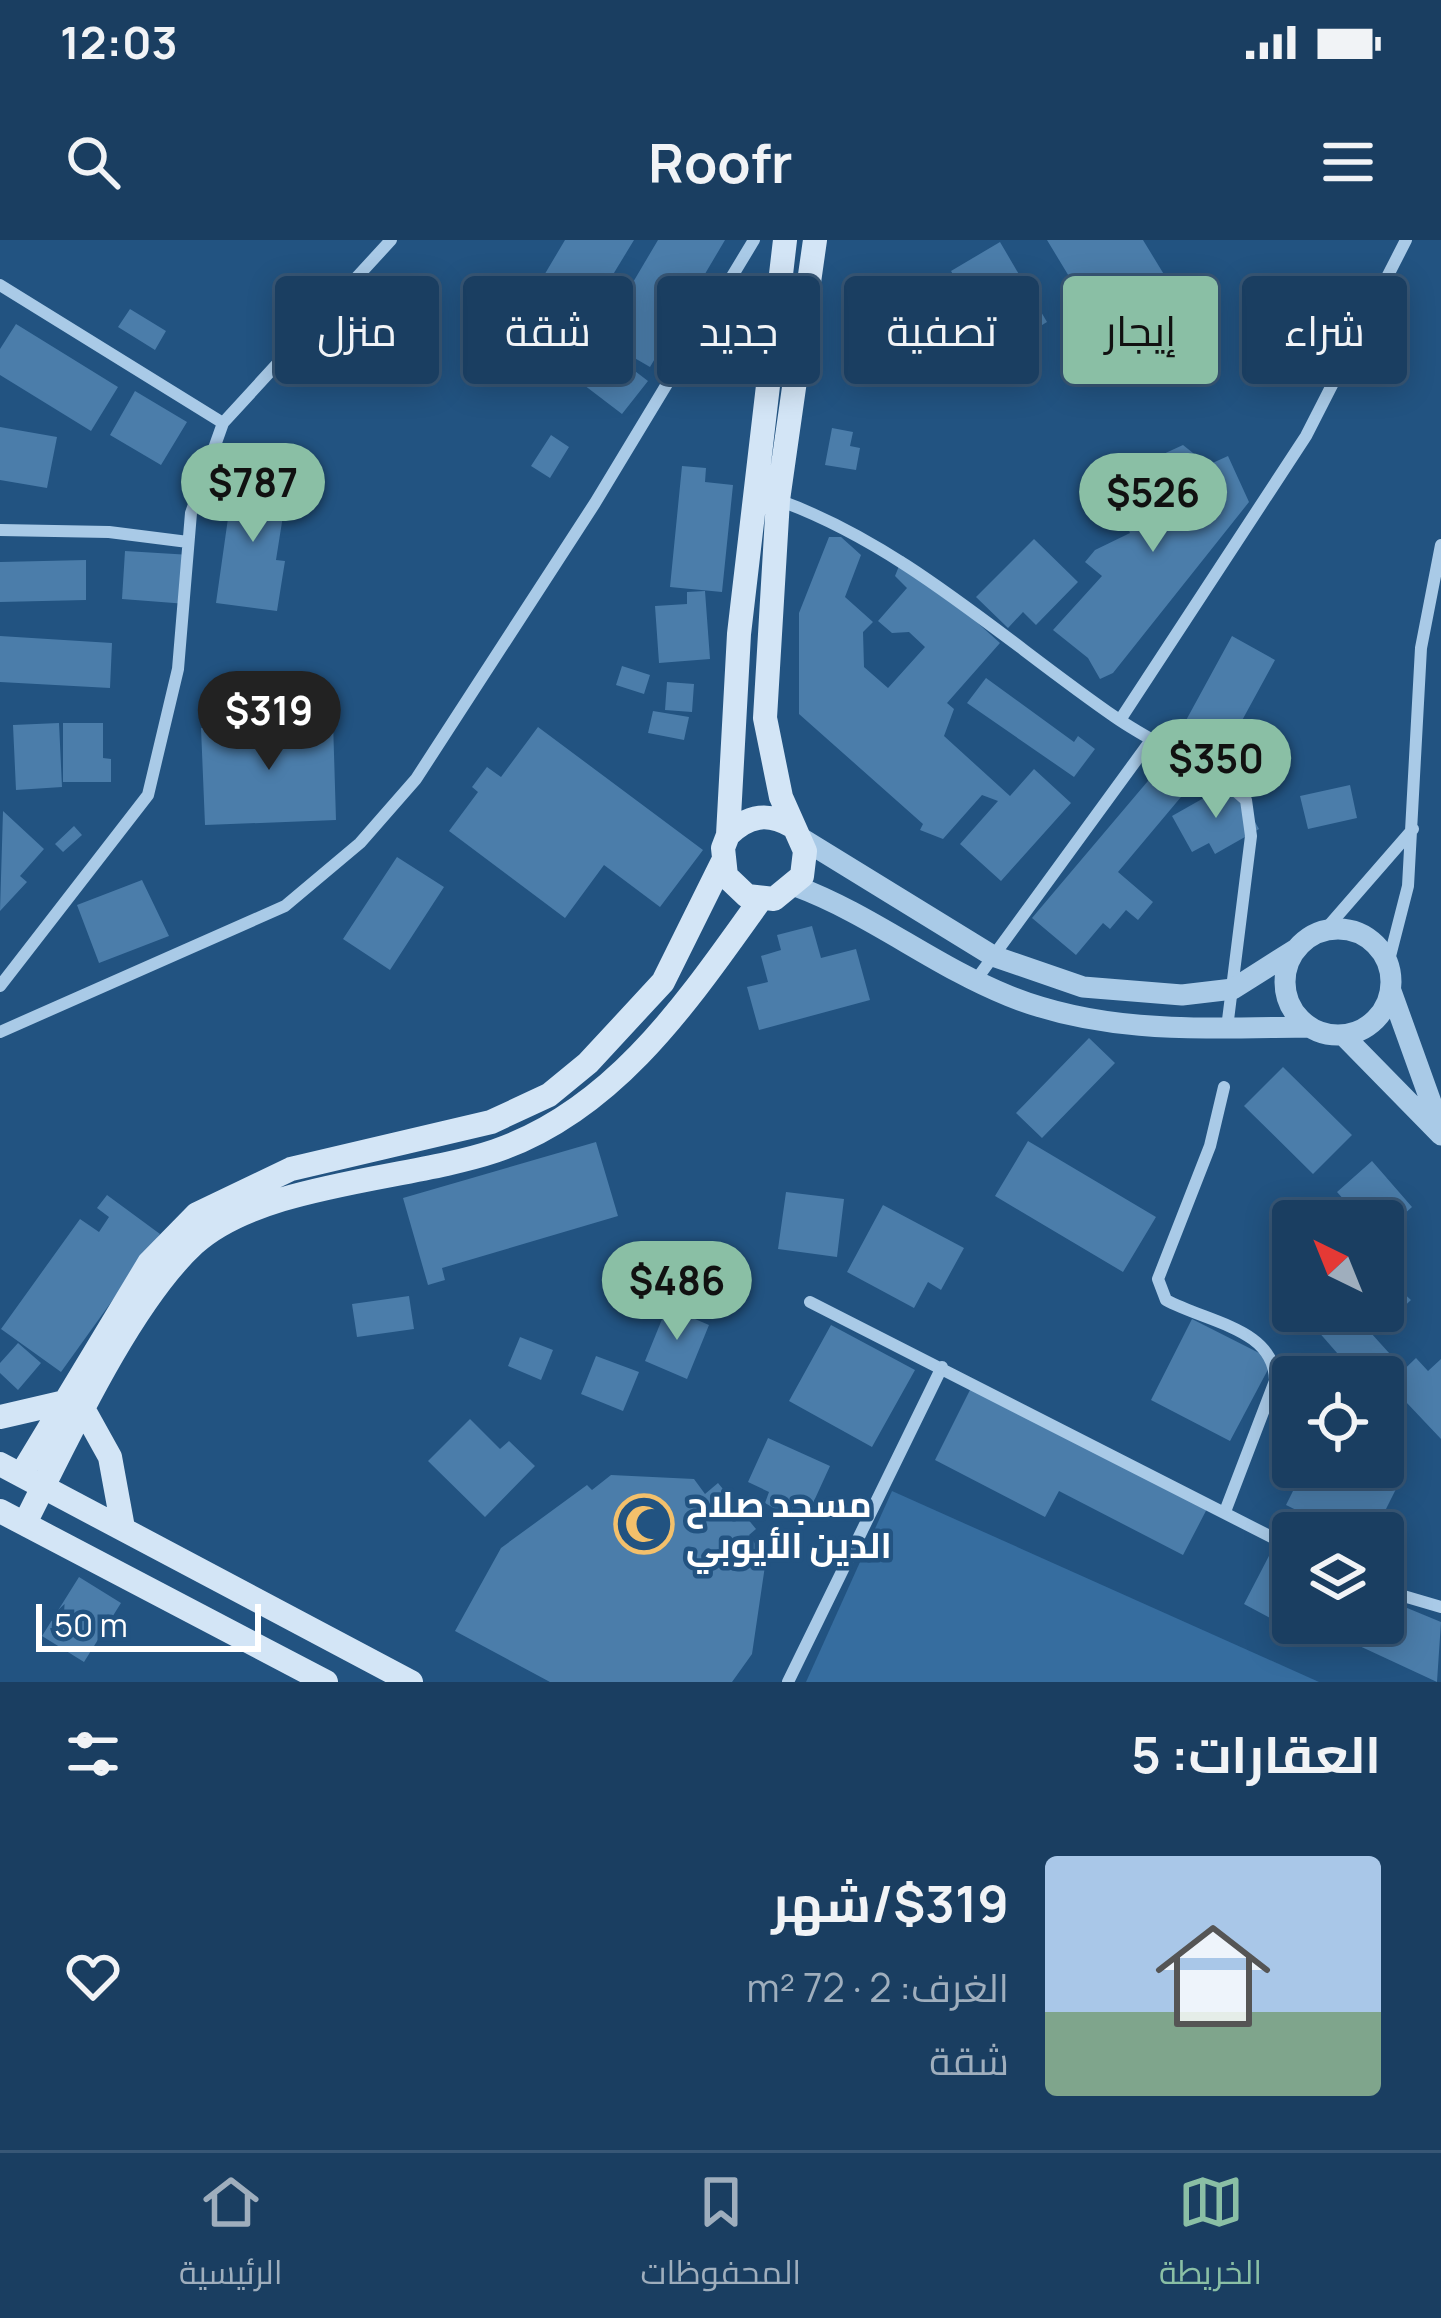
<!DOCTYPE html>
<html lang="ar">
<head>
<meta charset="utf-8">
<style>
	body { margin:0; font-family:Manrope,Cairo,sans-serif; background:#234567; color:#f1f3f6; direction:rtl; height:100vh; display:flex; flex-direction:column; font-size:45px; white-space:nowrap }
	* { box-sizing:border-box; margin:0 }
	p { font-size:39px; color:#9faebd }
	.icon { flex:none; width:66px; height:66px; fill:none; stroke:currentColor; stroke-width:2; stroke-linecap:round; stroke-linejoin:round }
	.map { position:relative; height:1442px; overflow:hidden; direction:ltr }
	.details { display:flex; flex-direction:column; background:#1a3e61; flex:1 }
	.details>* { flex:none }
	.guide { position:absolute; left:36px; top:36px; width:1371px; height:108px; direction:rtl; display:flex; gap:24px }
	.needle { width:78px; rotate:317deg }
	.buttons { position:absolute; left:1272px; top:960px; display:grid; gap:24px }
	.buttons a { display:grid; place-items:center; width:132px; height:132px; border-radius:12px; background:#1a3e61; box-shadow:0 6px 30px #0003,0 0 0 3px #385776; font-size:60px }
	.scale { position:absolute; left:36px; bottom:30px; width:225px; box-sizing:border-box; padding-left:12px; border:6px solid #fff; border-top:0; font-size:33px; line-height:42px; white-space:nowrap; color:#fff; -webkit-text-stroke:9px #225381; paint-order:stroke }
	.price { position:absolute; translate:-50% -102px; padding:0 27px; border-radius:42px; background:#8abfa5; color:#111; font-size:39px; line-height:78px; filter:drop-shadow(0 3px 6px #0008) }
	.price::after { content:''; position:absolute; left:50%; top:72px; width:36px; height:27px; margin-left:-18px; background:inherit; clip-path:polygon(0 0,100% 0,50% 100%) }
	.price.active { background:#222; color:#fff }
	ul { padding:0; list-style:none }
	li { display:flex; align-items:center; gap:36px; height:300px; padding:0 60px }
	li+li { border-top:3px solid #385776 }
	li span { display:grid; place-items:center; flex:none; width:336px; height:240px; border-radius:12px; color:#555 }
	li>.icon { margin-inline-start:auto }
	span .icon { width:144px; height:144px; fill:#fffc; stroke-width:1 }
	li b { font-size:51px }
	h2 { display:flex; justify-content:space-between; align-items:center; height:144px; padding:0 60px; font-size:51px }
	.chip { padding:0 42px; border-radius:12px; background:#1a3e61; box-shadow:0 6px 30px #0003,0 0 0 3px #385776; font-size:42px; line-height:108px }
	.chip.active { background:#8abfa5; color:#111 }
	.status { display:flex; justify-content:space-between; align-items:center; height:84px; padding:0 60px; background:#1a3e61; direction:ltr }
	.status svg { height:33px; fill:currentColor }
	header { display:flex; justify-content:space-between; align-items:center; height:156px; padding:0 60px; background:#1a3e61; font-size:54px; font-weight:700 }
	.tab-bar { display:flex; justify-content:space-around; align-items:center; height:168px; border-top:3px solid #385776; background:#1a3e61; font-size:33px; color:#9faebd }
	.tab-bar a { display:grid; justify-items:center; gap:6px }
	.tab-bar .active { color:#8abfa5 }
	.map>svg:first-child { display:block }
	.green { fill:#366d9f }
	.building { fill:#4b7daa }
	.lines { fill:none; stroke-linecap:round; stroke-linejoin:round }
	.minor { stroke:#a9cae7; stroke-width:12 }
	.tertiary { stroke:#a9cae7; stroke-width:21 }
	.secondary { stroke:#d3e5f6; stroke-width:24 }
	.labels { text-anchor:middle; dominant-baseline:central; stroke-width:9; stroke-linejoin:round; paint-order:stroke }
	.poi-label { font-size:36px; font-weight:bold; fill:#fff; stroke:#225381; text-anchor:start }
</style>
</head>
<body>
<div class="status"><b>12:03</b><svg viewBox="0 0 49 12"><path d="M0 12V9h3v3zM5 12V6h3v6zM10 12V3h3v9zM15 12V0h3v12zM26 1h20v11H26zM47 4h2v5h-2z"/></svg></div>
<header><svg class="icon" aria-label="menu" viewBox="0 0 24 24"><path d="M4 6h16M4 12h16M4 18h16"/></svg>Roofr<svg class="icon" aria-label="search" viewBox="0 0 24 24"><circle cx="10" cy="10" r="6"/><path d="M15 15l6 6"/></svg></header>
<div class="map">
<svg width="1441" height="1442" viewBox="0 0 1441 1442">
	<rect width="100%" height="100%" fill="#225381"/>
	<path class="green" d="M892,1251L1319,1442H806Z"/>
	<path class="building" d="M565,0H634L572,102L552,90L560,76L530,59Z
		M658,0H725L650,127L600,98Z
		M1047,0H1143L1182,64L1151,126L1143,122L1112,141L1075,122L1096,81Z
		M1000,2L1047,82L999,111L951,31Z
		M130,69L166,91L155,110L118,87Z
		M16,84L118,147L91,191L0,135V109Z
		M610,112L648,141L622,174L584,145Z
		M135,151L187,182L161,225L110,195Z
		M0,187L57,197L47,248L0,240Z
		M832,188L853,192L850,206L860,208L856,230L825,225Z
		M551,195L569,207L550,238L531,226Z
		M1183,205L1208,225L1228,216L1249,262L1113,433L1100,439L1088,418L1053,390L1102,336L1085,322L1095,310L1130,293L1122,275L1162,251L1141,234L1159,216Z
		M682,226L706,228L705,242L733,245L722,352L670,347Z
		M234,236L288,244L276,320L285,321L277,371L216,363Z
		M829,297H841L861,315L845,357L873,382L863,392L864,427L888,448L925,407L909,392L892,393L878,381L907,348L895,336L903,316L1000,403L947,463L954,469L944,496L1010,556L1034,529L1071,563L1001,641L960,604L998,561L982,555L943,599L920,590L923,584L799,474V373Z
		M1034,299L1078,342L1036,385L1023,372L1008,388L976,357Z
		M125,311L191,315L187,364L122,359Z
		M86,320V360L0,362V322Z
		M705,351L710,419L659,423L655,366L687,364V352Z
		M0,396L112,403L110,448L0,442Z
		M1232,396L1275,420L1221,519L1178,495Z
		M622,426L650,435L644,454L616,445Z
		M986,438L1074,502L1078,496L1095,509L1074,537L967,463Z
		M667,442L694,444L692,472L665,470Z
		M653,471L689,477L684,500L648,493Z
		M333,481L336,580L205,585L201,488Z
		M59,483L62,547L16,550L13,485Z
		M63,483H103V518L111,519V542H63Z
		M538,487L703,610L660,667L604,625L565,678L449,591L478,552L472,547L487,527L501,537Z
		M1175,509L1202,532L1118,632L1153,662L1138,680L1126,670L1110,689L1103,683L1076,715L1032,678Z
		M1232,542L1259,589L1215,614L1209,603L1192,612L1172,576Z
		M1350,545L1357,578L1308,589L1300,556Z
		M3,571L44,609L20,636L27,642L0,671Z
		M74,586L82,595L63,612L55,604Z
		M397,617L444,647L390,730L343,699Z
		M142,640L169,696L99,723L77,665Z
		M812,686L821,718L856,709L870,760L759,790L747,747L768,742L761,716L781,710L777,695Z
		M1089,798L1115,823L1042,898L1016,873Z
		M1283,827L1352,895L1313,934L1244,866Z
		M1028,901L1156,977L1123,1032L995,956Z
		M596,902L618,976L442,1028L445,1040L428,1045L403,958Z
		M1372,921L1412,967L1383,993V981H1363L1337,952Z
		M786,952L844,959L837,1017L778,1009Z
		M107,955L160,994L61,1132L1,1089L80,979L99,992L109,977L97,968Z
		M883,965L964,1008L941,1050L928,1042L914,1068L847,1032Z
		M1400,1050L1411,1060L1384,1085L1374,1075Z
		M409,1056L414,1089L357,1097L352,1064Z
		M667,1067L709,1085L687,1139L645,1121Z
		M1339,1071H1351L1390,1114L1364,1137H1358L1317,1090Z
		M1192,1079L1273,1120L1230,1201L1151,1160Z
		M831,1085L915,1130L872,1207L789,1161Z
		M520,1097L553,1110L541,1140L508,1126Z
		M18,1103L41,1123L18,1150L0,1133V1123Z
		M596,1116L639,1132L623,1171L581,1154Z
		M1416,1118L1428,1131L1441,1119V1199L1389,1144Z
		M973,1144L1209,1265L1183,1315L1059,1251L1045,1277L935,1220Z
		M470,1179L500,1209L509,1201L535,1226L485,1277L428,1221Z
		M768,1198L830,1226L803,1285L765,1263L769,1252L748,1242Z
		M1305,1227H1362L1398,1245L1374,1293H1343L1286,1265Z
		M611,1235L694,1239L705,1254L718,1243L756,1289L749,1295L766,1319L752,1414L732,1442H550L455,1391L501,1308L587,1245L592,1250Z
		M1271,1312L1293,1323V1383H1336L1323,1406L1244,1364Z
		M79,1337L121,1363L84,1422L42,1396Z
		M1383,1358L1441,1382L1437,1442L1353,1403L1363,1383H1383Z"/>
	<g class="lines">
		<path class="minor" d="M0,45L223,183
			M778,260C904,305 1006,402 1115,477C1158,507 1208,525 1246,560L1251,596L1227,788
			M0,290L109,292L188,302
			M1120,480L1306,196L1406,0
			M1325,690L1413,589
			M1388,724L1408,646L1421,408L1441,305
			M976,740L1151,500
			M0,746L148,555L178,429L191,273L223,183L391,0
			M0,792L285,666L360,603L416,539L595,263L754,0
			M1224,847L1210,906L1158,1039L1166,1060C1209,1083 1275,1089 1275,1141L1226,1269
			M810,1062L1293,1308
			M1383,1350L1441,1367
			M788,1442L942,1127"/>
		<path class="tertiary" d="M801,598L993,716L1083,747L1182,755L1233,749L1296,709
			M795,646C871,674 934,726 1009,756C1106,795 1207,788 1310,787
			M1285 742a53 53 0 1 1 106 0a53 53 0 1 1-106 0Z
			M1391,751L1441,890
			M1343,795L1441,895"/>
		<path class="secondary" d="M792,586C768,572 748,575 728,595L723,608L726,636L747,656L774,659L802,636L805,611L781,557L765,478L778,260L815,0
			M728,595L739,394L785,0
			M85,1172L110,1217L123,1288
			M0,1177L65,1162
			M0,1224L411,1442
			M21,1235L149,1023L197,974L291,929L491,882L549,855L588,823L663,742L722,623
			M0,1271L326,1442
			M25,1283C66,1202 129,1064 194,1004C261,943 409,940 495,911C616,870 690,758 761,659"/>
	</g>
	<defs>
		<symbol id="mosque-ring" viewBox="-11 -11 22 22"><circle r="9.5" fill="#225381" stroke="#f3c06b" stroke-width="1.5"/><path d="M3.5-4.9A6 6 0 1 0 3.5 4.9A5 5 0 1 1 3.5-4.9Z" fill="#f3c06b"/></symbol>
	</defs>
	<g fill-rule="evenodd">
		<use href="#mosque-ring" x="611" y="1251" width="66" height="66"/>
	</g>
	<g class="labels">
		<g class="poi-label">
			<text x="686" y="1263">مسجد صلاح<tspan x="686" dy="41">الدين الأيوبي</tspan></text>
		</g>
	</g>
</svg>
<div class="buttons">
<a><svg class="needle" viewBox="-14 -14 28 28"><path d="M0-13l5 13h-10z" fill="#e53935"/><path d="M0 13l5-13h-10z" fill="#9faebd"/></svg></a>
<a><svg class="icon" aria-label="locate" viewBox="0 0 24 24"><circle cx="12" cy="12" r="6"/><path d="M12 2v4M12 18v4M2 12h4M18 12h4"/></svg></a>
<a><svg class="icon" aria-label="layers" viewBox="0 0 24 24"><path d="M12 4l9 5-9 5-9-5zM3 14l9 5 9-5"/></svg></a>
</div>
<div class="scale">50 m</div>
<b class="price" style="left:253px;top:305px">$787</b>
<b class="price" style="left:1153px;top:315px">$526</b>
<b class="price active" style="left:269px;top:533px">$319</b>
<b class="price" style="left:1216px;top:581px">$350</b>
<b class="price" style="left:677px;top:1103px">$486</b>
<div class="guide">
<a class="chip">شراء</a>
<a class="chip active">إيجار</a>
<a class="chip">تصفية</a>
<a class="chip">جديد</a>
<a class="chip">شقة</a>
<a class="chip">منزل</a>
</div>
</div>
<section class="details">
<h2>العقارات: 5<svg class="icon" aria-label="filters" viewBox="0 0 24 24"><path d="M4 7h16M4 17h16"/><circle cx="9" cy="7" r="2"/><circle cx="15" cy="17" r="2"/></svg></h2>
<ul>
<li><span style="background:linear-gradient(#a9c7e8 65%,#7fa58c 0)"><svg class="icon" aria-label="home" viewBox="0 0 24 24"><path d="M3 11l9-7 9 7M6 9v11h12V9"/></svg></span><div><b>$319/شهر</b><p>الغرف: 2 · 72 m²</p><p>شقة</p></div><svg class="icon" aria-label="heart" viewBox="0 0 24 24"><path d="M12 20l-8-8c-3-5 5-10 8-4 3-6 11-1 8 4z"/></svg></li>
</ul>
</section>
<nav class="tab-bar">
<a class="active"><svg class="icon" aria-label="map" viewBox="0 0 24 24"><path d="M3 6l6-2 6 2 6-2v14l-6 2-6-2-6 2zM9 4v14M15 6v14"/></svg>الخريطة</a>
<a><svg class="icon" aria-label="saved" viewBox="0 0 24 24"><path d="M7 4h10v16l-5-4-5 4z"/></svg>المحفوظات</a>
<a><svg class="icon" aria-label="home" viewBox="0 0 24 24"><path d="M3 11l9-7 9 7M6 9v11h12V9"/></svg>الرئيسية</a>
</nav>
</body>
</html>
